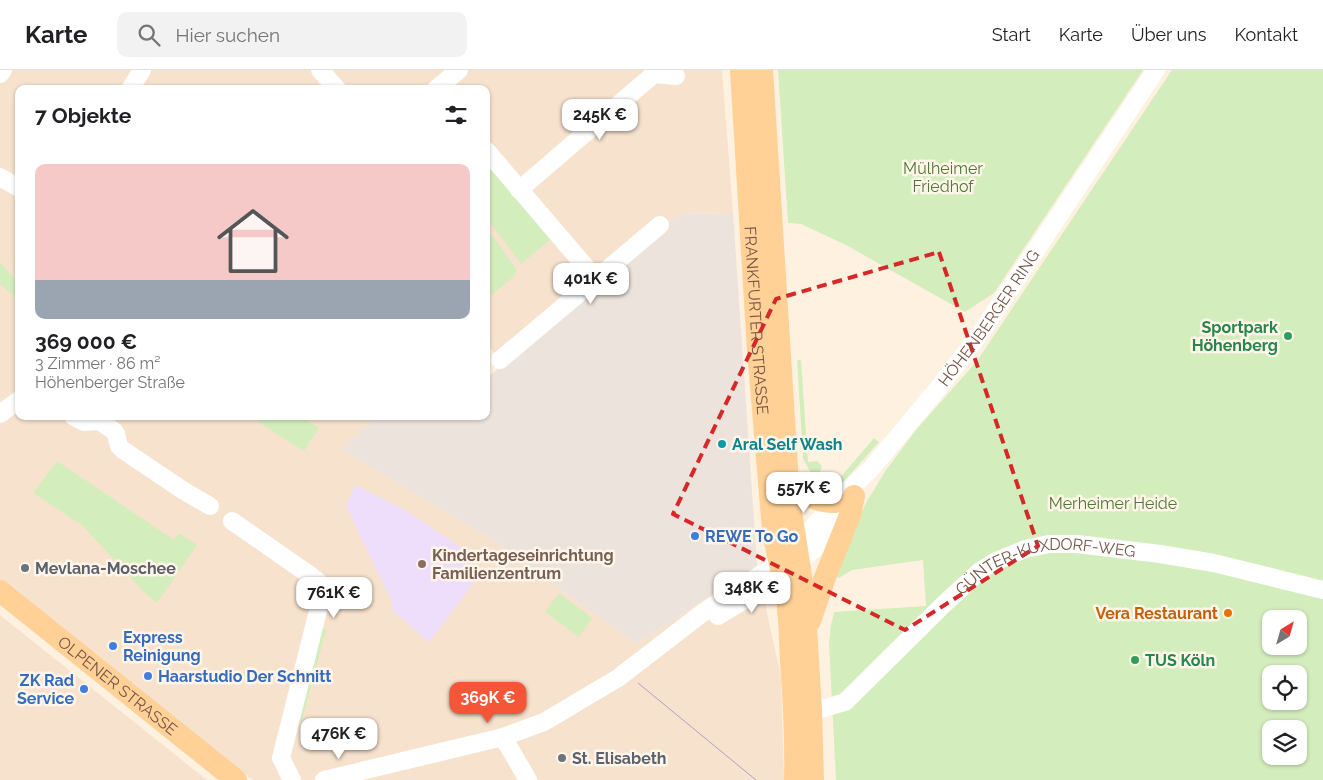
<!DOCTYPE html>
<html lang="de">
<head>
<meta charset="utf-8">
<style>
	body { margin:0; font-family:Raleway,sans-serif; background:#f2f2f2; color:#202124; height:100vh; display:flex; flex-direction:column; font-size:19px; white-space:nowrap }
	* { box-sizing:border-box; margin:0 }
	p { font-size:16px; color:#757577 }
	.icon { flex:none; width:28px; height:28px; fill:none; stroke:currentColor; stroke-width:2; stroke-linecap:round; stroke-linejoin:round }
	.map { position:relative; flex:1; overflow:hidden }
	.sheet { position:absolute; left:15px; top:15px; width:475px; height:335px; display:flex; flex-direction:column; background:#fff; border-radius:10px; box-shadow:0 1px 4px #0004 }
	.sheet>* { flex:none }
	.needle { width:32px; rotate:37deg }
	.fabs { position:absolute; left:1262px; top:540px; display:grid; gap:10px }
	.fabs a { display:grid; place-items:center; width:45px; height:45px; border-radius:10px; background:#fff; box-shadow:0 1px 4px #0004; font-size:25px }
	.price { position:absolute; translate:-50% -42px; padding:0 11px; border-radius:10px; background:#fff; color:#222; font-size:16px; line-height:32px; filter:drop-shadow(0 1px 2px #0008) }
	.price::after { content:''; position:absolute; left:50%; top:30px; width:15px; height:11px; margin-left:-8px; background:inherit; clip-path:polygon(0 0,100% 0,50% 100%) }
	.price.on { background:#f55638; color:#fff }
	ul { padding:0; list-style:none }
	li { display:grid; align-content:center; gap:10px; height:265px; padding:0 20px }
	li span { display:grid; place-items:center; height:155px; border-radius:10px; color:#555 }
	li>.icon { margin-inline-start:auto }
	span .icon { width:90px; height:90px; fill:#fffc; stroke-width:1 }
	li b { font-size:21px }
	h2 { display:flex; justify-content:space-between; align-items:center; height:60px; padding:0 20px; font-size:21px }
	header { display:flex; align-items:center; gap:30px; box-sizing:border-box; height:70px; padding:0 25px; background:#fff; border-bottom:1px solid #e0e0e0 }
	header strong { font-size:24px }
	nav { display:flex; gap:28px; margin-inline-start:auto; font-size:18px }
	.search { width:350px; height:45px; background:#f2f2f2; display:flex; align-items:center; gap:12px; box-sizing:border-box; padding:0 18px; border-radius:10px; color:#757577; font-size:19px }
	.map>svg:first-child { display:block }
	.residential { fill:#f7e2ce }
	.industrial { fill:#ece3dc }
	.education { fill:#eeddfb }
	.green { fill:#d4edbd; fill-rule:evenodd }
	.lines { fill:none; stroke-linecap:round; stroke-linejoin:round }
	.minor { stroke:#fff; stroke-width:18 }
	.major { stroke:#ffd197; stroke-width:22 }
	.tram { stroke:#b29ec9; stroke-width:1 }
	.marked { fill:none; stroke:#d62828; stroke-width:4; stroke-dasharray:10 6; stroke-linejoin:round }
	.leisure-dot { fill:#2e9e5b; stroke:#fff5e9; stroke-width:2 }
	.culture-dot { fill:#0f9aa8; stroke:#fff5e9; stroke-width:2 }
	.shop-dot { fill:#3f7fe0; stroke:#fff5e9; stroke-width:2 }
	.education-dot { fill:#8d6e63; stroke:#fff5e9; stroke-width:2 }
	.worship-dot { fill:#6b7280; stroke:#fff5e9; stroke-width:2 }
	.food-dot { fill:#e8710a; stroke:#fff5e9; stroke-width:2 }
	.labels { text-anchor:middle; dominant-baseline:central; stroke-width:5; stroke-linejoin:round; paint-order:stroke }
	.park-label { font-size:16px; fill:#507939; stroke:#fff5e9 }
	.street-label { font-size:16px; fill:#785445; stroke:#fff5e9 }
	.leisure-label { font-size:16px; font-weight:bold; fill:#27864d; stroke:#fff5e9; text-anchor:end }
	.culture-label { font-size:16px; font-weight:bold; fill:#0d838f; stroke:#fff5e9; text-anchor:start }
	.shop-label { font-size:16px; font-weight:bold; fill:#366cbe; stroke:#fff5e9; text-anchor:start }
	.education-label { font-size:16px; font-weight:bold; fill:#785e54; stroke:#fff5e9; text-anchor:start }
	.worship-label { font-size:16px; font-weight:bold; fill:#5b616d; stroke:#fff5e9; text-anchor:start }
	.food-label { font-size:16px; font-weight:bold; fill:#c56008; stroke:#fff5e9; text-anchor:end }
</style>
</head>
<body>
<header>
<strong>Karte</strong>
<div class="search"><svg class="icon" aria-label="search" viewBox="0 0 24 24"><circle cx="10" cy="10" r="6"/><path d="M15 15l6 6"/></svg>Hier suchen</div>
<nav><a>Start</a><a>Karte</a><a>Über uns</a><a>Kontakt</a></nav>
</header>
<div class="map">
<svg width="1323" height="710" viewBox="0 0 1323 710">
	<rect width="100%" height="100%" fill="#fff1e0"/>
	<path class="residential" d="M0,0H722L733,143L679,144L502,295L486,271V19H19V346H377L342,379L493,470L636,574L757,495L781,608L784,710H253L0,511Z
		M0,545L207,710H0Z"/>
	<path class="industrial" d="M733,143L757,495L636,574L493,470L341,379L377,346H486V309L679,144Z"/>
	<path class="education" d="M355,415L405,440L474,486L466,503L475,511L429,572L392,540L393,534L346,436Z"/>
	<path class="green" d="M778,0H1143L994,223L965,242L846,175L801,154L788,153Z
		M1172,0H1323V710H836L829,573L831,555L834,542L926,536L923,490L852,500L839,508L831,504L866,433L886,400L916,360L977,291ZM1271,549H1299V576H1271ZM1271,604H1299V631H1271ZM1271,659H1299V686H1271Z
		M486,92L551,169L521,194L486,147Z
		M486,164H490L493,166L515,197L516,201L514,206L486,230Z
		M0,193C8,199 11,207 19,212V231L0,214Z
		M797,290H801L808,392L817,391L822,396L818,409L809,400L803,388Z
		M262,346H300L319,358L304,381L258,352Z
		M874,368L879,372L839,417L832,422L820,419L828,415L839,409Z
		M57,391L174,470L179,463L197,475L157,533L145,523L82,455L33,423Z
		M559,523L592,548L579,567L545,542Z
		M322,558L326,560L301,654L297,653Z"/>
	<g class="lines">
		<g class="minor">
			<path d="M320,0L337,19"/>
			<path d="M0,4L3,0"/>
			<path d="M130,19L142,0"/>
			<path d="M436,19L459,0"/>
			<path d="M486,80L596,209"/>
			<path d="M0,107L19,118"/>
			<path d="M519,120L654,4L676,6"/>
			<path d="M500,290L660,155"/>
			<path d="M0,344L19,330"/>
			<path d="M73,346L84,352L97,351L101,352L114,361L116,364L119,376L123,380L184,421L210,436"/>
			<path d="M232,451L311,506L320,513L323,521L281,688L292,710"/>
			<path d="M718,546C752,525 787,506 815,478C827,466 837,453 846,439"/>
			<path id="s1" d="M811,640L825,638L845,632L943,535L980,501L994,492L1025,479L1049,474H1077L1160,484L1214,493L1323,520"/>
			<path d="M503,667L528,710"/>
			<path id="s2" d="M324,710L503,667L544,652L618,608L705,541L766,501L796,476L835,432L870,400L940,316L982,261L1156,0"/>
		</g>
		<g class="major">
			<path id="s3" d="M741,0L758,281L773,460C777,487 786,512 788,539C790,556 790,574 791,592C794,631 796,671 795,710"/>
			<path d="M762,0L788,413L791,442L804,525L811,640L813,710"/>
			<path d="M788,413C802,425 817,432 835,432"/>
			<path id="s4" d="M0,521L236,710"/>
			<path d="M810,551L824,510L850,445L854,426"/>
		</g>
		<path class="tram" d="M638,613L756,710"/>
	</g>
	<path class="marked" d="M939,182L1038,476L905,560L673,444L776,229Z"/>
	<g class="leisure-dot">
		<circle cx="1288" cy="266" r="5"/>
		<circle cx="1135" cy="590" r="5"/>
	</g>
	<circle class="culture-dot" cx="722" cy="374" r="5"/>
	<g class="shop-dot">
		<circle cx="695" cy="466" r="5"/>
		<circle cx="113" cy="576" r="5"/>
		<circle cx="148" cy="606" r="5"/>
		<circle cx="84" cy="619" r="5"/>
	</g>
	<circle class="education-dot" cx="422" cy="494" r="5"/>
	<g class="worship-dot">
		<circle cx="25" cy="498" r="5"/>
		<circle cx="562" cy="688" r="5"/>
	</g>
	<circle class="food-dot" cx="1228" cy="543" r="5"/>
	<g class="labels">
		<g class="park-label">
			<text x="943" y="98">Mülheimer<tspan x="943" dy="18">Friedhof</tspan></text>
			<text x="1113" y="433">Merheimer Heide</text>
		</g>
		<g class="street-label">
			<text stroke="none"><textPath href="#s2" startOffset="835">HÖHENBERGER RING</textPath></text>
			<text stroke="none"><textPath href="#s3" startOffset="251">FRANKFURTER STRASSE</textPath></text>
			<text stroke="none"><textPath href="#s1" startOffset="289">GÜNTER-KUXDORF-WEG</textPath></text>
			<text stroke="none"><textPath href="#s4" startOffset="151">OLPENER STRASSE</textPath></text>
		</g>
		<g class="leisure-label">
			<text x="1278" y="257">Sportpark<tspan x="1278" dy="18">Höhenberg</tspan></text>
			<text x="1145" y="590" text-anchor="start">TUS Köln</text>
		</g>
		<g class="culture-label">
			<text x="732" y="374">Aral Self Wash</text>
		</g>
		<g class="shop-label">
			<text x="705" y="466">REWE To Go</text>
			<text x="123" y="567">Express<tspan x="123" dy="18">Reinigung</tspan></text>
			<text x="158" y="606">Haarstudio Der Schnitt</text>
			<text x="74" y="610" text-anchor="end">ZK Rad<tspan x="74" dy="18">Service</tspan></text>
		</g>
		<g class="education-label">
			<text x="432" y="485">Kindertageseinrichtung<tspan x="432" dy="18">Familienzentrum</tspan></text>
		</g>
		<g class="worship-label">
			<text x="35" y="498">Mevlana-Moschee</text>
			<text x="572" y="688">St. Elisabeth</text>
		</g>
		<g class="food-label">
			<text x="1218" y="543">Vera Restaurant</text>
		</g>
	</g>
</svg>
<div class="fabs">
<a><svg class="needle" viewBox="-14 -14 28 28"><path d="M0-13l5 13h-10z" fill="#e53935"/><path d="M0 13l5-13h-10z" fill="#757577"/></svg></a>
<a><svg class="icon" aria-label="locate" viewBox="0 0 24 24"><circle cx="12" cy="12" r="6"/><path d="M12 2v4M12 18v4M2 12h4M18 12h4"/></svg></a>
<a><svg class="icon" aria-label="layers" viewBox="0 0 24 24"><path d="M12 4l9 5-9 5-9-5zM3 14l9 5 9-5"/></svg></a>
</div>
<b class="price" style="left:600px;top:71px">245K €</b>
<b class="price" style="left:591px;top:235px">401K €</b>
<b class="price" style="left:804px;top:444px">557K €</b>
<b class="price" style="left:752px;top:544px">348K €</b>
<b class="price" style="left:334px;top:549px">761K €</b>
<b class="price on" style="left:488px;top:654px">369K €</b>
<b class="price" style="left:339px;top:690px">476K €</b>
<section class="sheet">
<h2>7 Objekte<svg class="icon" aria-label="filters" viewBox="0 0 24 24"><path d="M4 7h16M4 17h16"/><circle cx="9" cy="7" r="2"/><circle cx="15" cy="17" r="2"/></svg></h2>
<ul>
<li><span style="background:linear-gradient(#f6c9c9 75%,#9aa5b1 0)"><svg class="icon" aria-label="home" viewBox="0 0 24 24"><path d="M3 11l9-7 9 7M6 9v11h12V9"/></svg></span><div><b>369 000 €</b><p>3 Zimmer · 86 m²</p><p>Höhenberger Straße</p></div></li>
</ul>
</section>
</div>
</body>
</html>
